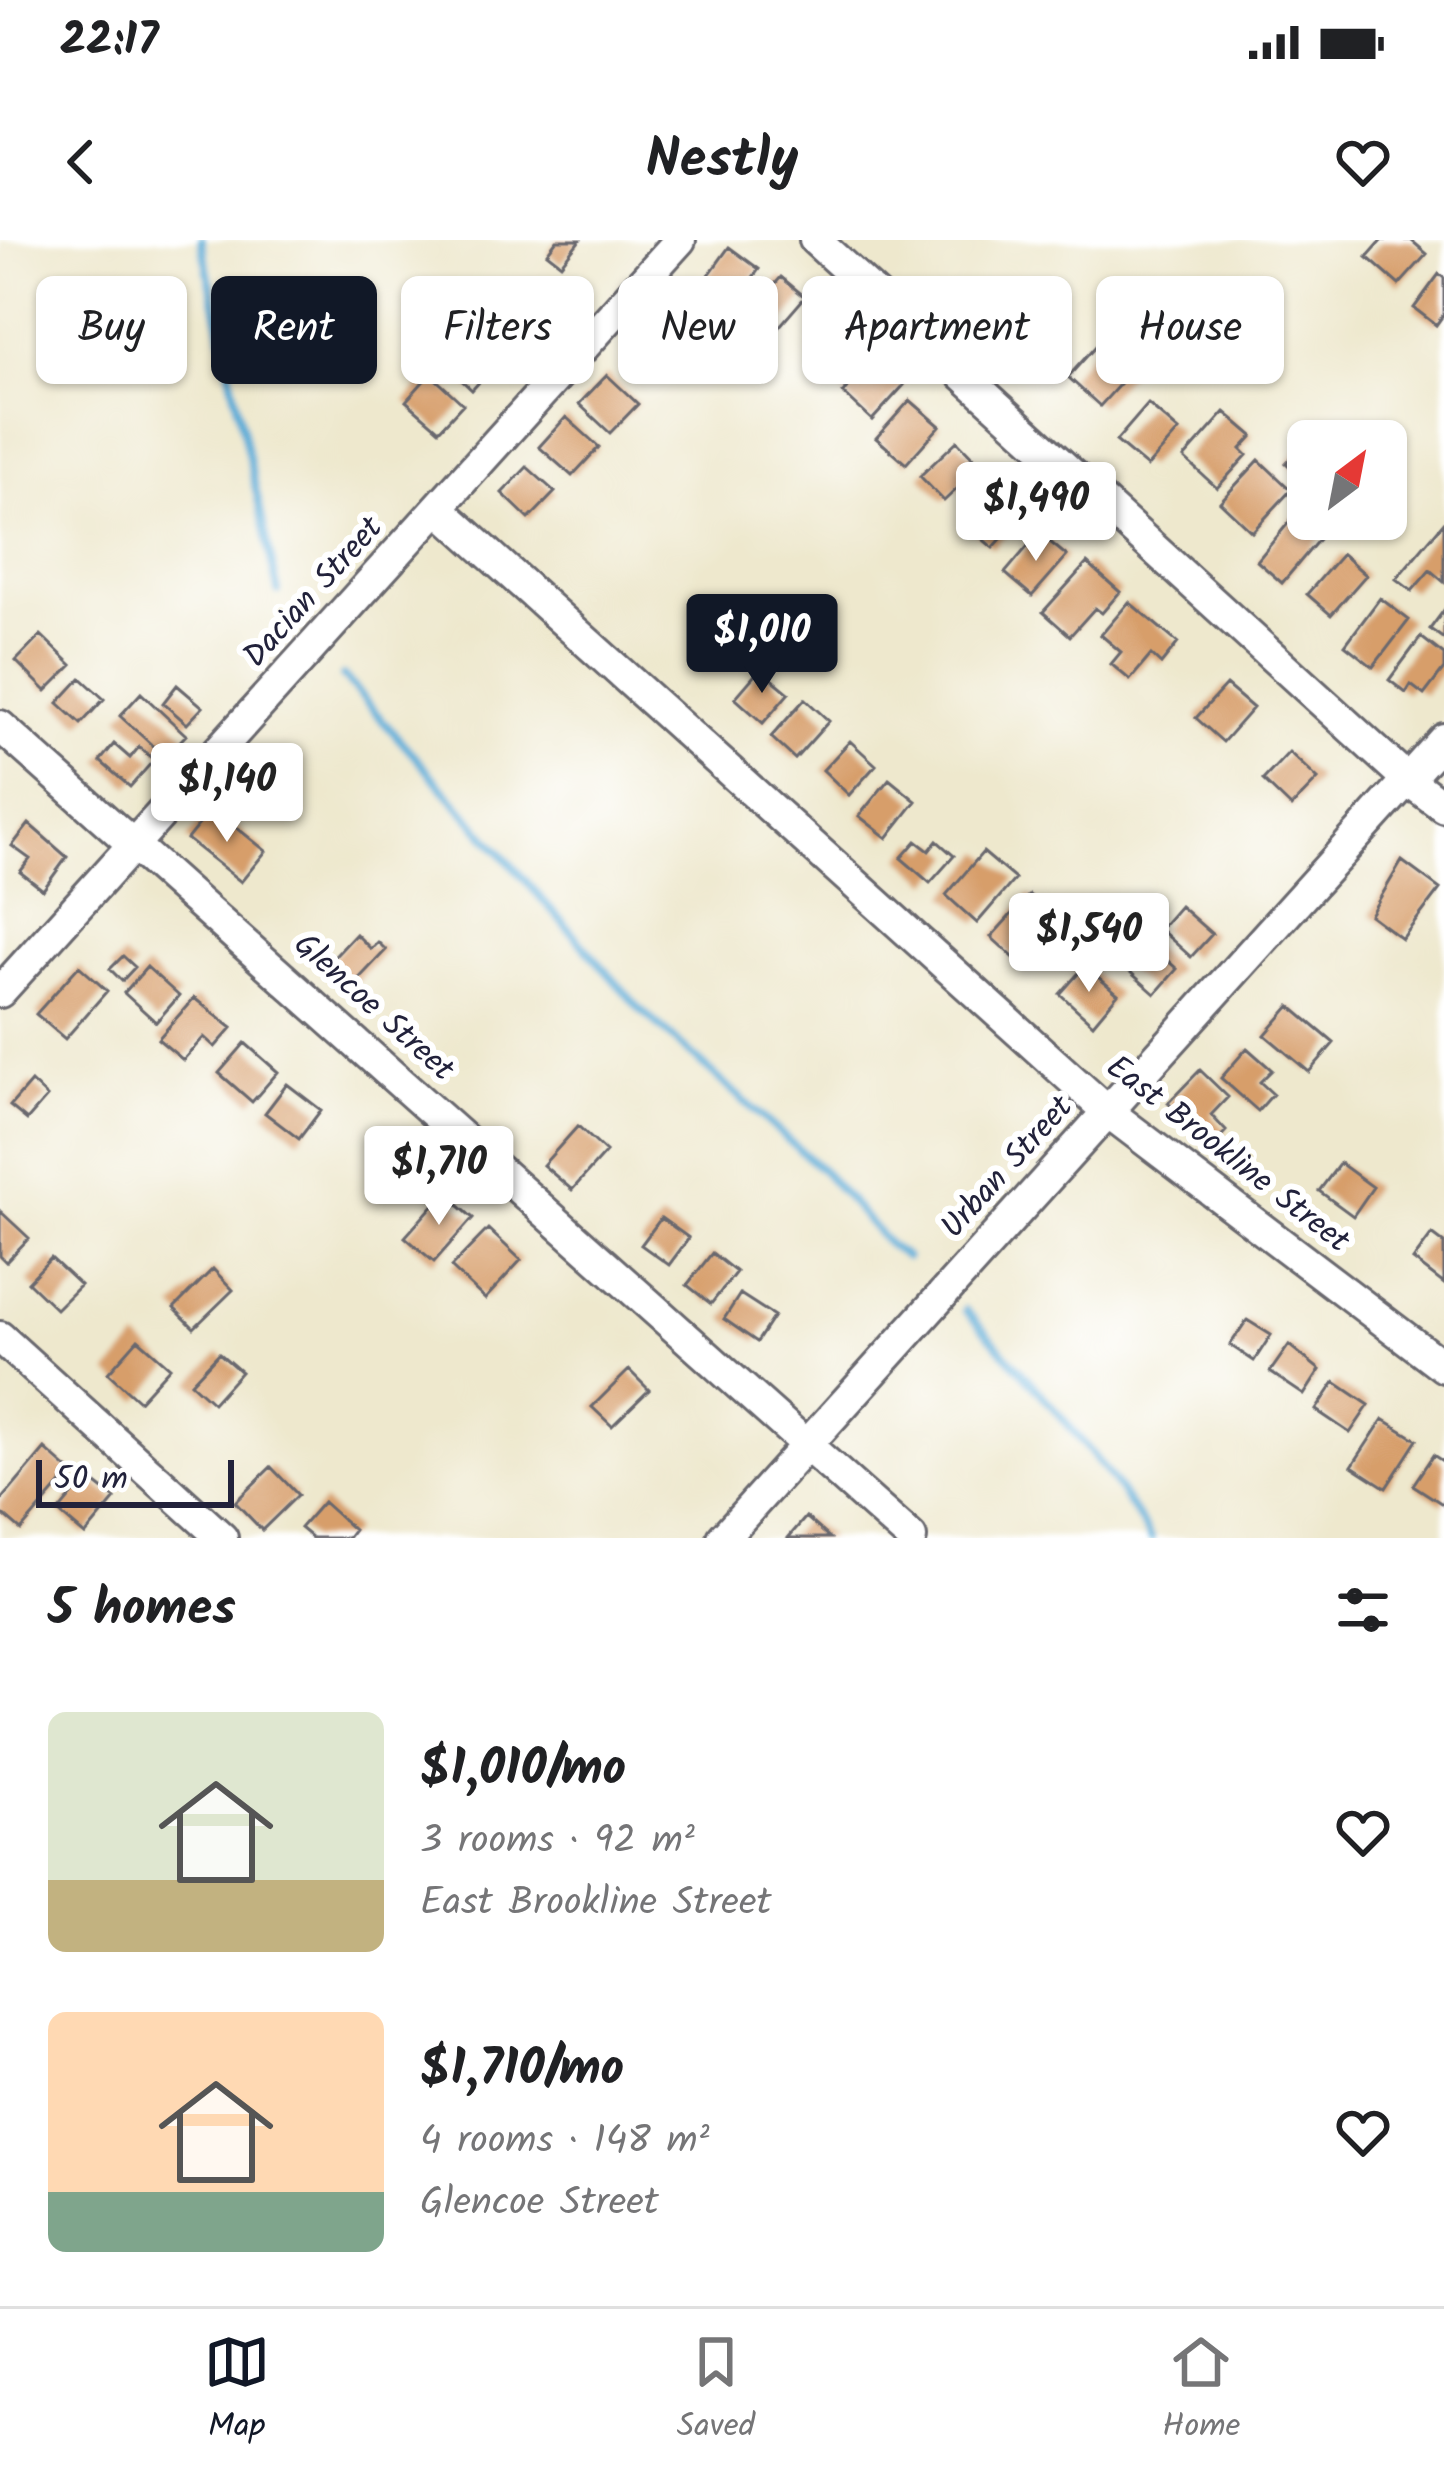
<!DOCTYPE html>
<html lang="en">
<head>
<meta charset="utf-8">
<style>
	body { margin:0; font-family:Kalam,sans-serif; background:#f2f2f2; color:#202124; height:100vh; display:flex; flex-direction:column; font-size:45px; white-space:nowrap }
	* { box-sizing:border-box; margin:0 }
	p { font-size:39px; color:#757577 }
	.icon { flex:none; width:66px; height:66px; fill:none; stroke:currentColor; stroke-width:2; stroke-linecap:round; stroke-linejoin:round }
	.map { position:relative; height:1298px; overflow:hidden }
	.drawer { display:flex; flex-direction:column; background:#fff; flex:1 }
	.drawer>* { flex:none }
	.guide { position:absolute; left:36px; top:36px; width:1374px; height:108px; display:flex; gap:24px }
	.needle { width:78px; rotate:32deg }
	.controls { position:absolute; left:1287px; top:180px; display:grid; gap:24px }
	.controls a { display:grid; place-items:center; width:120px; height:120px; border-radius:18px; background:#fff; box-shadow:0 3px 9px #0004; font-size:60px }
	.scale { position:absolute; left:36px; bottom:30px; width:198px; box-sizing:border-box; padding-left:12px; border:6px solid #22223b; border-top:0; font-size:33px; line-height:42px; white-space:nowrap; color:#22223b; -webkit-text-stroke:9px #fff; paint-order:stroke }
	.price { position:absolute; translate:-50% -102px; padding:0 27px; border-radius:12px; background:#fff; color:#222; font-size:39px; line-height:78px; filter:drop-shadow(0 3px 6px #0008) }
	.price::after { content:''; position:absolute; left:50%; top:72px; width:36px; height:27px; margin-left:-18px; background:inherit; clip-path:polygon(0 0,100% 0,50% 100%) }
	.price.active { background:#111827; color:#fff }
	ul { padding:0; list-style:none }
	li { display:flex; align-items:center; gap:36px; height:300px; padding:0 48px }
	li span { display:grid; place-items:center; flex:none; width:336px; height:240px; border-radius:18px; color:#555 }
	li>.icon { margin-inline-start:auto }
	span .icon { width:144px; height:144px; fill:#fffc; stroke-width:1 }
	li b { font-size:51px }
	h2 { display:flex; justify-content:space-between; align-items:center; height:144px; padding:0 48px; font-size:51px }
	.chip { padding:0 42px; border-radius:18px; background:#fff; box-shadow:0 3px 9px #0004; font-size:42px; line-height:108px }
	.chip.active { background:#111827; color:#fff }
	.status { display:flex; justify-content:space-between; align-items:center; height:84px; padding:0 60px; background:#fff; direction:ltr }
	.status svg { height:33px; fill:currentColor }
	header { display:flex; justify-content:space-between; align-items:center; height:156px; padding:0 48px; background:#fff; font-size:54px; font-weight:600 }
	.tabs { display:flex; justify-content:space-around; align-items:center; height:168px; border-top:3px solid #e0e0e0; background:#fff; font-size:33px; color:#757577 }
	.tabs a { display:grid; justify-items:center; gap:6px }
	.tabs .active { color:#111827 }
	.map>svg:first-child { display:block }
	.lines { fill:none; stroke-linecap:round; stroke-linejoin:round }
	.stream { stroke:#5babd5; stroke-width:8 }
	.building { fill:#d79e6a }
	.minor-casing { stroke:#69676e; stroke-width:36 }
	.minor { stroke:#fff; stroke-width:30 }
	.labels { text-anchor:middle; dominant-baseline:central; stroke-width:12; stroke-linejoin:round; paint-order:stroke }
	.street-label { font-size:33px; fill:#22223b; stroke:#fff }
</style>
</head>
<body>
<div class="status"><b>22:17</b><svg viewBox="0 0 49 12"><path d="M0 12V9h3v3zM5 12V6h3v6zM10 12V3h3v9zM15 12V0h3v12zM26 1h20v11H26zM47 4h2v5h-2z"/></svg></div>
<header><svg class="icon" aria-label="back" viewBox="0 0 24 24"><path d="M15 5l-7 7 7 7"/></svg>Nestly<svg class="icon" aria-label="heart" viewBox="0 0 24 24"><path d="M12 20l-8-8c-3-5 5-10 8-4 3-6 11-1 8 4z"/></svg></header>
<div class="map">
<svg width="1444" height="1298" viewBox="0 0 1444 1298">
	<rect width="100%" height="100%" fill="#fff"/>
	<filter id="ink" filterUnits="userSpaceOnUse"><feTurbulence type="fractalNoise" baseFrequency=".00833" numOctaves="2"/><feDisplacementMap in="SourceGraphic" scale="24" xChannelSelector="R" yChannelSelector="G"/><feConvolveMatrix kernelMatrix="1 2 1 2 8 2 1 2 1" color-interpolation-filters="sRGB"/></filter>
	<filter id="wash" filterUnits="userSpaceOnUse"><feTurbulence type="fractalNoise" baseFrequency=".004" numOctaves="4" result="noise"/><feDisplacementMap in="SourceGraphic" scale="48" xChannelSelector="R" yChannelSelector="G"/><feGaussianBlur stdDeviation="2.7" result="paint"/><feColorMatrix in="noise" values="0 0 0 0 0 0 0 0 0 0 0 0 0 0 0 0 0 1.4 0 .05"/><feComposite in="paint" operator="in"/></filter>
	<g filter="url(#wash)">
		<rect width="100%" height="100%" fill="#eee8cd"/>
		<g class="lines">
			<path class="stream" d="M201,0L278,351
				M343,436L640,769L823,931L890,1006L906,1017
				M965,1070C1031,1141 1100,1215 1151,1298"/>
		</g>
		<g id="blocks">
			<path class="building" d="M557,0H580L561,24L547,13Z
				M1382,0H1411L1427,14L1399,45L1367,17Z
				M729,7L759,29L733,65L703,43Z
				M1439,34L1444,38V74L1436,85L1414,68Z
				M781,37L805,57L779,87L755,67Z
				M491,40L541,84L517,111L467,68Z
				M1015,51L1047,78L1022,108L990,81Z
				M1134,64L1166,93L1100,166L1068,137Z
				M458,84L500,119L472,150L431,111Z
				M875,119L904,145L872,180L843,153Z
				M430,134L463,164L439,190L406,161Z
				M607,135L638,164L610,193L579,164Z
				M910,160L940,186L906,224L876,198Z
				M1148,164L1179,191L1147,227L1116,201Z
				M1225,172L1253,196L1241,209L1247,215L1217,248L1184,218Z
				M566,177L599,207L572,236L539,207Z
				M957,201L981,226L944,261L920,236Z
				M1303,205L1308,209L1305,241L1286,223Z
				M1259,220L1291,250L1252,292L1220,262Z
				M527,227L555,252L529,279L502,253Z
				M997,242L1012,255L1004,264L1020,278L993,308L963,282Z
				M1294,276L1320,298L1282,343L1257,321Z
				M1444,282V342L1430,330L1412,351L1396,339Z
				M1039,293L1067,316L1032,356L1005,333Z
				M1342,314L1366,335L1331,375L1307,354Z
				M1087,323L1120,352L1102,373L1095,368L1070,396L1043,372Z
				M1380,358L1409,380L1373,427L1345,405Z
				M1129,362L1178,403L1161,424L1151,415L1130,440L1111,424L1121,412L1101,395Z
				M1444,370V399L1430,389Z
				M41,395L72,425L46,451L16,421Z
				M1421,397L1444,415V429L1424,455L1411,445L1406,453L1389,440Z
				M760,429L789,453L763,483L735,458Z
				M81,438L104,459L81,484L58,463Z
				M177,445L203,467L187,484L163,463Z
				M1226,445L1253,468L1223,502L1196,478Z
				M141,453L186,495L165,517L120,476Z
				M805,459L829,481L795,519L771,497Z
				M850,501L876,525L849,555L823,530Z
				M114,504L130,518L139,507L154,520L130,547L100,521Z
				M1289,512L1318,539L1291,567L1263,540Z
				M889,539L916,561L887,598L859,576Z
				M212,568L266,611L241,642L187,599Z
				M29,584L67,617L43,650L20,632L30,619L12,606Z
				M916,601L929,611L937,601L954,616L930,643L901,618Z
				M983,612L1015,639L977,683L946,655Z
				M1402,621L1440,649L1402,699L1370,675Z
				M1029,655L1059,681L1021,724L991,697Z
				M1180,666L1212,694L1191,717L1160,689Z
				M356,694L371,709L378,702L386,710L348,750L324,728Z
				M1150,705L1177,729L1155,754L1128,730Z
				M123,716L135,727L122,741L110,729Z
				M79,726L107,751L65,799L36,774Z
				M1085,726L1118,754L1093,784L1060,754Z
				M147,727L179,756L156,782L124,753Z
				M194,758L232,788L215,807L204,797L183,820L158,799Z
				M1290,766L1334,803L1309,832L1265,795Z
				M245,803L278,832L252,862L219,833Z
				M1247,808L1272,830L1260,842L1273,854L1258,871L1221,838Z
				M1200,830L1228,857L1211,875L1226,891L1213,905L1168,863Z
				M31,842L47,857L27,880L10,866Z
				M287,844L321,870L299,899L265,873Z
				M578,886L606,912L572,950L543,925Z
				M1340,923L1373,947L1353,976L1319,951Z
				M444,953L473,978L434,1022L405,997Z
				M0,971L29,998L6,1022L0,1016Z
				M661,978L689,998L669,1025L641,1005Z
				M488,989L521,1020L485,1059L451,1027Z
				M1432,994L1444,1003V1044L1413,1020Z
				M712,1013L736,1032L711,1064L687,1045Z
				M51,1018L80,1045L56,1069L28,1042Z
				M213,1029L233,1050L194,1088L174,1068Z
				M740,1054L774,1076L757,1102L724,1079Z
				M1247,1080L1271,1095L1254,1121L1230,1105Z
				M138,1099L170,1127L139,1161L108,1133Z
				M1289,1105L1320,1130L1304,1155L1270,1132Z
				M219,1113L241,1132L213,1163L191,1143Z
				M629,1130L649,1150L612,1186L592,1167Z
				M1335,1142L1369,1165L1350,1193L1316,1170Z
				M1383,1179L1417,1200L1386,1248L1352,1226Z
				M45,1209L71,1232L21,1290L0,1272V1262Z
				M1433,1215L1444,1222V1265L1413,1245Z
				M271,1227L298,1255L262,1290L235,1262Z
				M87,1237L115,1259L85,1295L58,1272Z
				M323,1262L354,1290L348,1298H312L300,1288Z
				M806,1277L830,1298H788Z"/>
		</g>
	</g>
	<g filter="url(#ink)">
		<use href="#blocks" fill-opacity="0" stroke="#69676e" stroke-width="3"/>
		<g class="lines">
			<defs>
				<path id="minor" d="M815,0L1408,540L1444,567
					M438,268L1108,872L1444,1127
					M0,486L911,1298
					M0,752L680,0
					M0,1097L222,1298
					M723,1298L1444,499"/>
			</defs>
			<use href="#minor" class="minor-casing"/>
			<use href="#minor" class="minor"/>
		</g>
	</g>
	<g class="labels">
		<g class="street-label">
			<text transform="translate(314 353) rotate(-48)">Dacian Street</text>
			<text transform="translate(373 768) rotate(42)">Glencoe Street</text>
			<text transform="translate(1227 915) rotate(38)">East Brookline Street</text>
			<text transform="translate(1008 928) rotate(-48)">Urban Street</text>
		</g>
	</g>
</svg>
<div class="controls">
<a><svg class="needle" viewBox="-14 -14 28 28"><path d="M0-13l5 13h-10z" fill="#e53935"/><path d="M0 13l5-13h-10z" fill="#757577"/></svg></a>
</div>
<div class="scale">50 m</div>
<b class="price" style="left:1036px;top:324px">$1,490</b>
<b class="price active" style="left:762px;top:456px">$1,010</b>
<b class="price" style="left:227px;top:605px">$1,140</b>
<b class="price" style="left:1089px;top:755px">$1,540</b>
<b class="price" style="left:439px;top:988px">$1,710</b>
<div class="guide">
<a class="chip">Buy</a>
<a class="chip active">Rent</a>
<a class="chip">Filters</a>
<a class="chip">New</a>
<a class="chip">Apartment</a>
<a class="chip">House</a>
</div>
</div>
<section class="drawer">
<h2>5 homes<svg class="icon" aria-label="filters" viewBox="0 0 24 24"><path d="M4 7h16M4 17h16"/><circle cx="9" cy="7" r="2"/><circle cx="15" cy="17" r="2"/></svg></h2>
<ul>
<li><span style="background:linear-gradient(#dfe7d0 70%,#c2b280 0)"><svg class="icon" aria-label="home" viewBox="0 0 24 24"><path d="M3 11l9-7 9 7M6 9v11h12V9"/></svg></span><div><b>$1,010/mo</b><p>3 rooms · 92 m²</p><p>East Brookline Street</p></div><svg class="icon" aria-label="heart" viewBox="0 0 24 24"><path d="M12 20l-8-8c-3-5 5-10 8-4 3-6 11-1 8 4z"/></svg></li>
<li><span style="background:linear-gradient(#ffd9b3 75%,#7fa58c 0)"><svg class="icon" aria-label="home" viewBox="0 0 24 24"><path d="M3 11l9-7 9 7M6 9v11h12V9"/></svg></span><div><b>$1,710/mo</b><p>4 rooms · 148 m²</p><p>Glencoe Street</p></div><svg class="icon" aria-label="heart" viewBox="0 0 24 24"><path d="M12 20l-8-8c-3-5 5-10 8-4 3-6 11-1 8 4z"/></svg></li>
</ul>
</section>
<nav class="tabs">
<a class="active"><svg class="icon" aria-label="map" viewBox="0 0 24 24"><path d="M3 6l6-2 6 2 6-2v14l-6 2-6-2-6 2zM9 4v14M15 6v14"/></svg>Map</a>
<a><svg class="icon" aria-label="saved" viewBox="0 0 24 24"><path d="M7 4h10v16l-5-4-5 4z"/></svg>Saved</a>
<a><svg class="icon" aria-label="home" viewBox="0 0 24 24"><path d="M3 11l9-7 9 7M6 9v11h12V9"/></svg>Home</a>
</nav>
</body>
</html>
